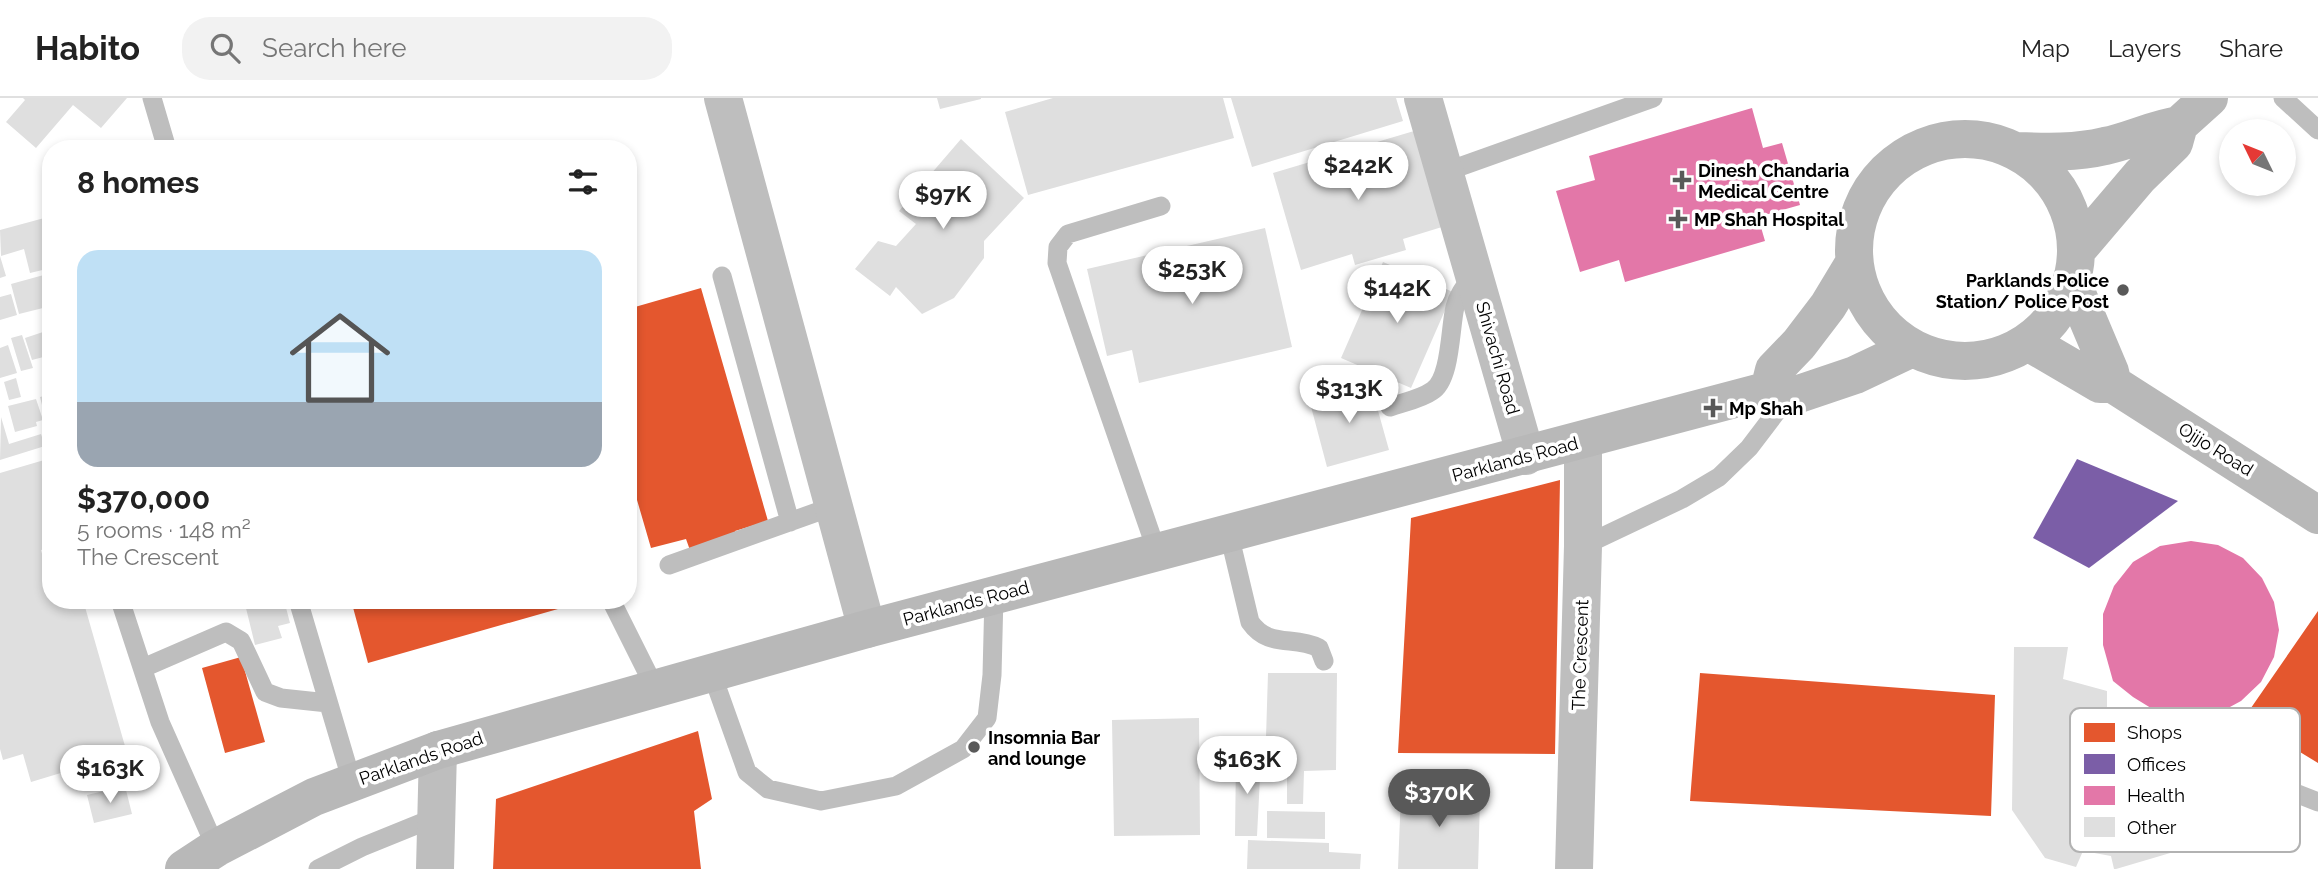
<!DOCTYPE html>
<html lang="en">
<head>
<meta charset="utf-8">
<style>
	body { margin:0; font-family:Raleway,sans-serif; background:#f2f2f2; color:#222; height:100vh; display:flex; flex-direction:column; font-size:26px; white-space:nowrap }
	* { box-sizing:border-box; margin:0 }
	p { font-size:23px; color:#767676 }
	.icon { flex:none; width:38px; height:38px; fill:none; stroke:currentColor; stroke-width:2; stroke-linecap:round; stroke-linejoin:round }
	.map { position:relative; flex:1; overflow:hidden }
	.sheet { position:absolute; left:42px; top:42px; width:595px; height:469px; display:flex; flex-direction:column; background:#fff; border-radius:28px; box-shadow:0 4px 10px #0003 }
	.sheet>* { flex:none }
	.needle { width:46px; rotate:313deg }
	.fabs { position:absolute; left:2219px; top:21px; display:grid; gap:14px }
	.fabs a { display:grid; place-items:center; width:77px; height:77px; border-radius:50%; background:#fff; box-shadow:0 4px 10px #0003; font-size:35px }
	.price { position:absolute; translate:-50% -60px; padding:0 16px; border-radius:24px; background:#fff; color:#222; font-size:23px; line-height:46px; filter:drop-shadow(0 2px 4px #0008) }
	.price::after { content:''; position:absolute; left:50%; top:42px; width:21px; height:16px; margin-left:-10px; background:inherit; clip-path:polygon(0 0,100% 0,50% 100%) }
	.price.current { background:#595959; color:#fff }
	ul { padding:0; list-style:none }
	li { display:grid; align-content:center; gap:14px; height:371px; padding:0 35px }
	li+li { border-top:2px solid #e0e0e0 }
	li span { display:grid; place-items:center; height:217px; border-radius:21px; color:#555 }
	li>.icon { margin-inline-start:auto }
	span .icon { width:126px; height:126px; fill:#fffc; stroke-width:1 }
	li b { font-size:30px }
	h2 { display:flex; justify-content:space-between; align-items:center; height:84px; padding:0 35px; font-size:30px }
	header { display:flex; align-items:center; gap:42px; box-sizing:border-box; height:98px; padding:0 35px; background:#fff; border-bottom:2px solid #e0e0e0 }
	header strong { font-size:33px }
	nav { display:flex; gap:38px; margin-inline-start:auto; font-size:24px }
	.search { width:490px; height:63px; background:#f2f2f2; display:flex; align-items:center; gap:18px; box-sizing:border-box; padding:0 24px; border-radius:28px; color:#767676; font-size:26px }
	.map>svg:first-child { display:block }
	.shops { fill:#e4572e }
	.offices { fill:#7b5ea7 }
	.health { fill:#e377a8 }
	.building { fill:#dfdfdf }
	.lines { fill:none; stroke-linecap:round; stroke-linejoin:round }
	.lane { stroke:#bebebe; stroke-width:19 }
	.street { stroke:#bebebe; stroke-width:38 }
	.secondary { stroke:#b8b8b8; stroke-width:38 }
	.poi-dot { fill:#595959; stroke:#fff; stroke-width:2.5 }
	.labels { text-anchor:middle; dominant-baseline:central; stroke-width:7; stroke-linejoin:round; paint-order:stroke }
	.poi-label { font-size:18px; font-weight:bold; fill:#000; stroke:#fff; text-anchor:start }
	.street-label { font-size:18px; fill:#000; stroke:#fff }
	.key { fill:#fff; stroke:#b2b2b2; stroke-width:2 }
	.key-label { font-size:19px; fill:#000 }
</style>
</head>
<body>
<header>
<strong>Habito</strong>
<div class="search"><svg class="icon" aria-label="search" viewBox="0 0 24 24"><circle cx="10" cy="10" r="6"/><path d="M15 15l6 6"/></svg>Search here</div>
<nav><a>Map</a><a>Layers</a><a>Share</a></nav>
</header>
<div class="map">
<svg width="2318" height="771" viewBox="0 0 2318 771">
	<rect width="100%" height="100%" fill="#fff"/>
	<path class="shops" d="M701,190L768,423L735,433L738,441L691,455L686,441L651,450L628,371V211Z
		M1560,382L1555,656L1398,655L1411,420Z
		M351,502H586V503L368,565Z
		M2318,513V665L2244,620Z
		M241,559L265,644L225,655L202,570Z
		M1700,575L1995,597L1991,718L1690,703Z
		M698,633L712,701L694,713L701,771H493L496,701Z"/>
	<path class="offices" d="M2077,361L2178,403L2089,470L2033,440Z"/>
	<path class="health" d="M1752,10L1763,50L1782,45L1800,107L1758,119L1765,143L1625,184L1619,162L1580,174L1556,93L1595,82L1589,58Z
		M2191,443L2218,447L2243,460L2262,480L2274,504L2279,532L2274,559L2261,584L2241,603L2217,616L2190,620L2159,615L2133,599L2113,583L2103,547V516L2114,488L2133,464L2160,448Z"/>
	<path class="building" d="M23,0H127L101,30L73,7L36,50L6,24L25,2Z
		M937,0H981V1L940,11Z
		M1053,0H1223L1234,40L1028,97L1005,14Z
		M1231,0H1396L1403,23L1252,69Z
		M1414,33L1442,129L1403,141L1406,152L1355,167L1352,156L1301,172L1273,75Z
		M961,41L1024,100L984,143V160L954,200L922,216L896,189L890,198L855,171L878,143L896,148L916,126L899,113Z
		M48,119L51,131V170L30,175L24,151L1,158L0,132Z
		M1265,130L1292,249L1139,285L1132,252L1107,258L1087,171Z
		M0,158L6,178L0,180Z
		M1383,164L1453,194L1411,290L1341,260Z
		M51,175V208L19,216L11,186Z
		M11,196L17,217L0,222V199Z
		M49,232L51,257L32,262L25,240Z
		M22,237L33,270L21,273L11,240Z
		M8,247L17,275L0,280V250Z
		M16,280L21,299L9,302L4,284Z
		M1370,284L1389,352L1327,369L1309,301Z
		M51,296V317L45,319L40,299Z
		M36,301L43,322L36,324L37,328L15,334L8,308Z
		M1,319L9,346L41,336L45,348L0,362Z
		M51,360V450L41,452L46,471L51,470V502H83L127,655L31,684L23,656L3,662L0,651V375Z
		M244,502H284L290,525L278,528L282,540L255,547Z
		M2014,549H2068L2063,581L2107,593V627L2085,628L2079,679L2193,687L2189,733L2171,738L2177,753L2116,771H2114L2111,758L2083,753L2076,769L2045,760L2012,712Z
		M1268,575H1337L1336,672L1304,673L1303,706H1287V672H1265Z
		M1199,620L1200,737L1114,738L1112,622Z
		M1261,660L1257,738H1235L1236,661Z
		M1434,682L1467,683L1466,702H1480L1478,771H1398L1401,694L1433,695Z
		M125,688L132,716L94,725L87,697Z
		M1267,713L1325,714V741L1267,740Z
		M1248,742L1329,745V754L1361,756L1360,771H1247Z"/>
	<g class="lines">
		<path class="lane" d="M152,0L167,51
			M2283,0L2318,32
			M1445,74L1653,0
			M722,178L790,424
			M1390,309C1404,304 1421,301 1432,293C1451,282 1450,229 1455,209C1458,196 1467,186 1474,176
			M1229,436L1250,524C1269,551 1293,537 1319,550L1324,563
			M1583,448L1682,401L1719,379L1749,350L1787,300
			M1157,454L1057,165L1058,149L1068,136L1161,108
			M669,467L834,408
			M120,502L160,624L216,750
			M298,502L352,684
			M611,502L655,590
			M143,570L226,534L241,543L265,594L281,600L328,605
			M711,573L747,674L768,691L821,703L896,688L963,651L987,620L992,577L994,497
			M2140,634L2318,704
			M318,771L362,749L436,719"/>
		<path class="street" d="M723,0L867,531
			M1423,0L1526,358
			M435,771L438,652
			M1574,771L1583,448V343"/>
		<path class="secondary" d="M1854 152a111 111 0 1 1 222 0a111 111 0 1 1-222 0Z
			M2017,53C2046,54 2076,55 2105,48C2130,43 2153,31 2179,27
			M2077,152L2140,78L2174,45L2179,27L2209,0
			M2072,184L2110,274L2113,286
			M2028,244L2100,286H2113L2318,417
			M1769,292L1774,272L1799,246L1828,208L1854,165
			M184,771L216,750L314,699L438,652L867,531L1769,292L1787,300L1855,277L1910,251"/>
	</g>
	<g class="poi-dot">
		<path d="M1678.5 71.5h7v7h7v7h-7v7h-7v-7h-7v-7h7z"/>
		<path d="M1674.5 110.5h7v7h7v7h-7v7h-7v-7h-7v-7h7z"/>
		<circle cx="2123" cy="192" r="7"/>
		<path d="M1709.5 299.5h7v7h7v7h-7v7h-7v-7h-7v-7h7z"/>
		<circle cx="974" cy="649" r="7"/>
	</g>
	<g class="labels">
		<g class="poi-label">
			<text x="1698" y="72">Dinesh Chandaria<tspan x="1698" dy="21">Medical Centre</tspan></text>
			<text x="1694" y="121">MP Shah Hospital</text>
			<text x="2109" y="182" text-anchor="end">Parklands Police<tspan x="2109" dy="21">Station/ Police Post</tspan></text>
			<text x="1729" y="310">Mp Shah</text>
			<text x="988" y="639">Insomnia Bar<tspan x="988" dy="21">and lounge</tspan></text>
		</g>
		<g class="street-label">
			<text transform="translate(1498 260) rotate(74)">Shivachi Road</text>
			<text transform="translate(2216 351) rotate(32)">Ojijo Road</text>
			<text transform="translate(1515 361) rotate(-15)">Parklands Road</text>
			<text transform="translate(966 505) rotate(-15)">Parklands Road</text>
			<text transform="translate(1580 557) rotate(-88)">The Crescent</text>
			<text transform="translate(421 660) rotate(-19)">Parklands Road</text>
		</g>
	</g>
	<rect x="2070" y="610" width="230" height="144" rx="10" class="key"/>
	<rect x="2084" y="625" width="31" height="19" fill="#e4572e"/>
	<rect x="2084" y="656" width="31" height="20" fill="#7b5ea7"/>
	<rect x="2084" y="688" width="31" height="19" fill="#e377a8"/>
	<rect x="2084" y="719" width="31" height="20" fill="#dfdfdf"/>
	<g class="key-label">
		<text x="2127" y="641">Shops</text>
		<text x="2127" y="673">Offices</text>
		<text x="2127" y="704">Health</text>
		<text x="2127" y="736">Other</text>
	</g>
</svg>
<div class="fabs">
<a><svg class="needle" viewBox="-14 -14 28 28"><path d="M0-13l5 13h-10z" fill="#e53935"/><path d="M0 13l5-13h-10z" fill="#767676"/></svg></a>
</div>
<b class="price" style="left:1358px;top:104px">$242K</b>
<b class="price" style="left:943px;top:133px">$97K</b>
<b class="price" style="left:1192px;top:208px">$253K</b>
<b class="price" style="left:1397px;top:227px">$142K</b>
<b class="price" style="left:1349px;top:327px">$313K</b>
<b class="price" style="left:1247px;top:698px">$163K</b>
<b class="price" style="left:110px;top:707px">$163K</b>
<b class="price current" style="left:1439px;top:731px">$370K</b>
<section class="sheet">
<h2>8 homes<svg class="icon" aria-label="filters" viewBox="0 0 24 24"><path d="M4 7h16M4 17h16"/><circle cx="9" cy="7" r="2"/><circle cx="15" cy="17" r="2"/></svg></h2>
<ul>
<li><span style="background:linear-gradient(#bfe0f5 70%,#9aa5b1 0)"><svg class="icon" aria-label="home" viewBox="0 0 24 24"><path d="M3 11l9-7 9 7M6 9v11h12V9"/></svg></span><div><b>$370,000</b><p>5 rooms · 148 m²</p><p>The Crescent</p></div></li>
</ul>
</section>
</div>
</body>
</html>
